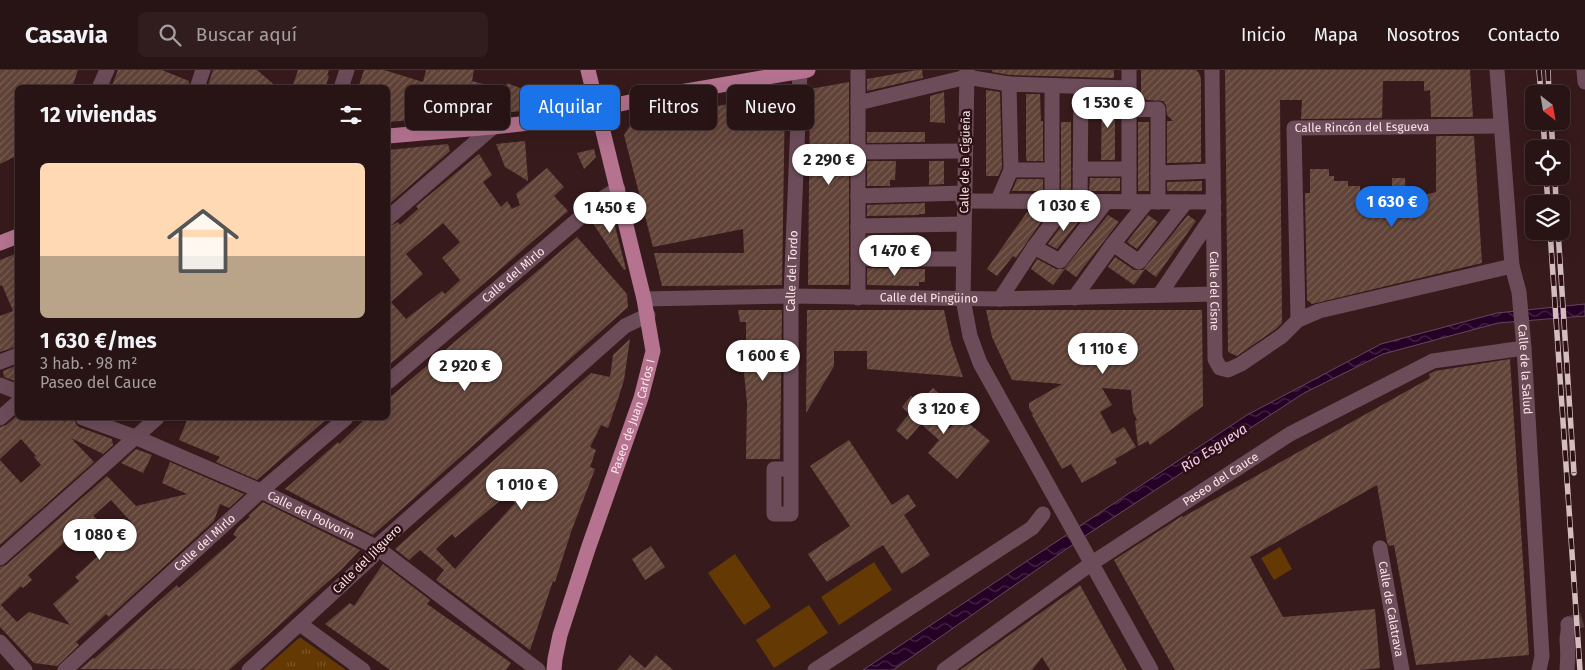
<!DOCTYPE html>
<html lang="es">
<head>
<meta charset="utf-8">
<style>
	body { margin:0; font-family:"Fira Sans",sans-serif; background:#311d1e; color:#f1f3f6; height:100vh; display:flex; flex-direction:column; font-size:19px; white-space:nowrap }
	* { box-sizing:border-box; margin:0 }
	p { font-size:16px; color:#a59ea0 }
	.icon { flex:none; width:28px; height:28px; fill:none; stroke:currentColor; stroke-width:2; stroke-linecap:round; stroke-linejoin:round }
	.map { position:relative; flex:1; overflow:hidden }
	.side { position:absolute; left:15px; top:15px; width:375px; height:335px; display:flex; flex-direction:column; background:#291415; border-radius:8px; box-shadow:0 5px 20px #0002,0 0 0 1px #453334 }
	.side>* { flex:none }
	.banner { position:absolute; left:405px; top:15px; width:475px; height:45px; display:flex; gap:10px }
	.needle { width:32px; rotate:149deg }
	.buttons { position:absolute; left:1525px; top:15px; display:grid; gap:10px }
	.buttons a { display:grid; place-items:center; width:45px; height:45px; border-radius:8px; background:#291415; box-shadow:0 5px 20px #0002,0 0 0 1px #453334; font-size:25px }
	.price { position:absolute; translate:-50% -42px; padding:0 11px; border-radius:18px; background:#fff; color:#222; font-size:16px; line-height:32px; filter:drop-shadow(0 1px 2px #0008) }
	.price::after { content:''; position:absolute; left:50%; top:30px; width:15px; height:11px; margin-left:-8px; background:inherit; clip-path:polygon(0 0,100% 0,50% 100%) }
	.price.active { background:#1a73e8; color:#fff }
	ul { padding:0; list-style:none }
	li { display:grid; align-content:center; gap:10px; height:265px; padding:0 25px }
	li span { display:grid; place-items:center; height:155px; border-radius:8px; color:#555 }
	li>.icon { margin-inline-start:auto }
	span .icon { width:90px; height:90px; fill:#fffc; stroke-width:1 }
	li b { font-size:21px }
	h2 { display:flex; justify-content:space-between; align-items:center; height:60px; padding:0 25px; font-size:21px }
	.pill { padding:0 18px; border-radius:8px; background:#291415; box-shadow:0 5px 20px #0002,0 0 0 1px #453334; font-size:18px; line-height:45px }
	.pill.active { background:#1a73e8; color:#fff }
	header { display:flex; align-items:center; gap:30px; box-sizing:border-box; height:70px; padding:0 25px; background:#291415; border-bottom:1px solid #453334 }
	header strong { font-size:24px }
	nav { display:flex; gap:28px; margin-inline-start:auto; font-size:18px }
	.search { width:350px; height:45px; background:#311d1e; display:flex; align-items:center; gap:12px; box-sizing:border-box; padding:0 18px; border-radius:8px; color:#a59ea0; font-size:19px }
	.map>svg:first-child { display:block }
	.grass { fill:url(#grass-tufts) }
	.green { fill:#643904 }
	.water { fill:url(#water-waves); stroke:#664660 }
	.building { fill:url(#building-hatch); fill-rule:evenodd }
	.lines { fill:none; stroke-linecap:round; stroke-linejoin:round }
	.minor-tunnel { stroke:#54393a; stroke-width:15; stroke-dasharray:15 8; stroke-linecap:butt }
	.minor { stroke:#6d4c5a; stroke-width:15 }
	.major { stroke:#b57390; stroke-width:15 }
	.rail-casing { stroke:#d3bdbe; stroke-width:5.5 }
	.rail { stroke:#2c1013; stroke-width:4; stroke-dasharray:11; stroke-linecap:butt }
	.labels { text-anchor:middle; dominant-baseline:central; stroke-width:5; stroke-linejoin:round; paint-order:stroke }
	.street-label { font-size:12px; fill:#fbe6e7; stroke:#2c1013 }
	.water-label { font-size:14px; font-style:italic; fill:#f8c7f5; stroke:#2c1013 }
</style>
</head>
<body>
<header>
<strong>Casavia</strong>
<div class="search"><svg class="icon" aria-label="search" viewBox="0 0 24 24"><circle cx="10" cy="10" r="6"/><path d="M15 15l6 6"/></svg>Buscar aquí</div>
<nav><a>Inicio</a><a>Mapa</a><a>Nosotros</a><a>Contacto</a></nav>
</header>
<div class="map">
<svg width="1585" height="600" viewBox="0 0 1585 600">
	<defs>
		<pattern id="grass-tufts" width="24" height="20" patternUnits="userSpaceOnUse" patternTransform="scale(1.25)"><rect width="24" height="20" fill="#643904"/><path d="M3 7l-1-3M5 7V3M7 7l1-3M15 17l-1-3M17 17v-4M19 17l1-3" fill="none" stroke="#7b5629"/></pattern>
		<pattern id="water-waves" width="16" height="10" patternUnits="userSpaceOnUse" patternTransform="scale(1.25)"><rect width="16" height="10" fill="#260126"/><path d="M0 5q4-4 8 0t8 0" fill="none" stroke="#462646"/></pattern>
		<pattern id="building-hatch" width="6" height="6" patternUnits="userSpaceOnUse" patternTransform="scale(1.25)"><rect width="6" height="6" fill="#614338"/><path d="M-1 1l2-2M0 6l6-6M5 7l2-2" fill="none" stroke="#795e55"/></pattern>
	</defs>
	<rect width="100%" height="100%" fill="#371a1c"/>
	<path class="grass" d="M299,568H301L346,600H263Z"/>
	<path class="green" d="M1280,477L1292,499L1274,510L1261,488Z
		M735,484L771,537L744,555L708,503Z
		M874,492L892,520L839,555L821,527Z
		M809,535L828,563L774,598L756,570Z"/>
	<path class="water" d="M1585,234V246L1498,253L1383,284L1304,323L1088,464L893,600H863L1247,345L1381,274L1497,243Z"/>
	<path class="building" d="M0,0H78L72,18H18V85L0,94Z
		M118,0H162L189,11L188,18H111Z
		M213,0H257L278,18H207Z
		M298,0H329L327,5L329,6L325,18H292Z
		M364,0H384L423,12L426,0H474L472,11L505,20L507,13L531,22L523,41L388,52V18H358Z
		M917,0H922L923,8L867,21V9Z
		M992,0H1114V8L1010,5L992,2Z
		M1141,0H1196L1199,3L1201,9V92L1167,93V51H1173L1167,45L1166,35L1163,31L1147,30L1141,26Z
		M1225,0H1470L1473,47H1431L1430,20L1424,21V11H1383L1382,48L1301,49L1302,30H1280L1282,253L1276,259L1237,286L1228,282Z
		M849,12V215H808L810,19Z
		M986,20L1000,22L1002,98L998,106H986Z
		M944,22L945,53L930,52V26Z
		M785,24L782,215L662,216L654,183H744L743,159L653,177L624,65L633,51Z
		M1026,24H1040L1041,51H1043V91H1027L1026,87Z
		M1102,26L1115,27V90H1101Z
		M1061,52H1071V121H1061Z
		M1138,52H1149V121H1138Z
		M867,62H925V72L867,73Z
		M1436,66H1474L1482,193L1312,234L1307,230L1305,123H1310V99H1329V106H1334V111H1348V116H1360V131L1392,121V108H1405L1406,130L1436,122Z
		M525,71L528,111L505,97L496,74Z
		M448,74L450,81L388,135V80Z
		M594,79L596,87L584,99L577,83Z
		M479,84L492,105L483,112L501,137L507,131L512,139L520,135L516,124L547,98L564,117L554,126L568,141L388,296V157L398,152L400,155L418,139L416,136ZM443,153L460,172L442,188L460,210L445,224L442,221L406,249L391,232L423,204L406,184Z
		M867,91H896L895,110H890V116H867Z
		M929,91H944V114L929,115Z
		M1090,108H1120V121H1089Z
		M1017,109H1043V121H1012Z
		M1202,111V121H1167V112Z
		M925,133V144H919V145L867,146V135Z
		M610,137L626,199L624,200L592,152Z
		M1027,142L1041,152L1016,188L1013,186L997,206L987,199Z
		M1070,144L1079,151L1057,179L1048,174Z
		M1108,145L1119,152L1076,207L1065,199L1053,215L1031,199L1037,189L1056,199H1064Z
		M1148,145L1158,152L1137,179L1127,172Z
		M1188,145L1196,151L1156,207L1145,199L1134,215L1108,197L1115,187L1134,200H1143Z
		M867,165H895V180H867Z
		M577,167L627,224L628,237L373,465L285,419L338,372L339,374L366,348H388V329Z
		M18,183V276L0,282V246L13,241L2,215L0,216V190Z
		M867,198L925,199V212H919V216L867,215Z
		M738,240H782L780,389H746L747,333L742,282H746V252H740Z
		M807,240H944L951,273L963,307L867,299V281H834V296L806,343Z
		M986,240H1202L1203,336L1150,375L1148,371L1138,376L1135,351L1137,350L1133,342L1131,320L1102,318L1112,335L1100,342L1112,364L1124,357L1136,377L1115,389L1117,393L1082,413L1071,394L1062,399L1032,345L1033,344L1029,338V333L1062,314L1012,310L992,267Z
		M630,269L624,310L619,326L608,358L601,355L590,377L596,380L590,397L595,399L571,462L555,512L553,511L530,580L436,510L444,500L420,480L409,490L395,479L591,303L610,307L613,285ZM507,425L515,433L455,499L436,479L452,464L455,468Z
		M1510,289L1529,585L1416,595L1394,475L1389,476L1387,472L1377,415L1250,487L1283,547L1375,539L1380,598L1360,600H1175L1114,490L1182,446L1183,447L1430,308L1429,304L1435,301Z
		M18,295V312L4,307L3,301Z
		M933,318L943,327L930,343L949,359L960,346L990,371L957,409L928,383L939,370L921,354L907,370L896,360L909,344L902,337L911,326L919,333Z
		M18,345V348H56L66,352L67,348H74L76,354L79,357L112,369L113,375L103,384L71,368L94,392L0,475V390L21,413L41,395L34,387L36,386L21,369L0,389V357L6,355Z
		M188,348H328L257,410L216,392L220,387L179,370Z
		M849,370L892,435L908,424L916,436L904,445L930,485L902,504L883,475L827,512L808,484L850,456L810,396Z
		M136,379L152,385L143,403L121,393Z
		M170,392L244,424L229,438L220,434L214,451L109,547L106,544L76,572L79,575L57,596L34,593L0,557V497L6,495L107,406L136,436L187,424L162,413ZM111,430L133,454L75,507L79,511L53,534L70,555L29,542L17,552L1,535L21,516L23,518L32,510L28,505L69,468L70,470L81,461L82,463L97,449L93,446Z
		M263,432L360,480L341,500L229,600L80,599L93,588L94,589L177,515L179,518L237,467L233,465L238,457L250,447L248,446Z
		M651,476L665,497L645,510L632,489Z
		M383,494L430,530L427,534L511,593L506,600H390L325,554L350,533L354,536Z
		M1080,515L1127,600H1050L1042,587L1032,600H960Z
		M630,585L645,598L656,585L673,600H617Z"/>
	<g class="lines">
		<path class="minor-tunnel" d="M1568,554L1585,549"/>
		<g class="minor">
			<path d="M967,0L963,229L970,266L980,293L1151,600"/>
			<path id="s1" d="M1212,0L1215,289L1220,298L1228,300L1241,294L1282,266L1298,250L1319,241L1512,196"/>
			<path id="s2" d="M1497,0L1512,196L1519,222L1524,278L1542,586L1539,600"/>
			<path d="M1584,0L1585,12"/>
			<path d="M1052,16V131"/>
			<path d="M99,18L107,0"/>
			<path d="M197,18L203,0"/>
			<path d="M341,18L347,0"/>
			<path d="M858,33L967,7L1009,14"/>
			<path d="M1129,40L1158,39V103L1213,101"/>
			<path d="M858,82L965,81"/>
			<path d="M1080,99H1129"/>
			<path d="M1052,100H1011L1009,14L1129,18"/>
			<path d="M1158,103V132"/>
			<path d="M858,126L964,123"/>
			<path d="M998,130L1011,100"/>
			<path d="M963,131L1214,132"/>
			<path d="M1080,132L1081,17"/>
			<path d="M1129,132V0"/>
			<path d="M388,148L493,57"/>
			<path d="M858,156L963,154"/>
			<path d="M1113,174L1139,192L1186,132"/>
			<path d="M1034,177L1060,191L1106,132"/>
			<path d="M858,189H963"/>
			<path d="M1160,224L1214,144"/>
			<path d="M858,228V0"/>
			<path d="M1074,228L1113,174L1147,132"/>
			<path id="s3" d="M644,229L791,226L1000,229L1214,224"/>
			<path d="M1000,229L1034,177L1068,132"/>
			<path id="s4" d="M1298,250L1294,58L1501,56"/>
			<path d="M0,292L18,285"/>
			<path id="s5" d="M388,312L603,128L618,119"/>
			<path d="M0,315L18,322"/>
			<path d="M0,348L18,332"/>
			<path id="s6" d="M83,348L135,367L265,423L376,477L538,600"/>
			<path id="s7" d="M791,399H774V444H791V226L800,1"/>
			<path id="s8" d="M1380,478L1402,600"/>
			<path d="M0,488L157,348"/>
			<path d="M300,554L363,600"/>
			<path d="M0,572L25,600"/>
			<path id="s9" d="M65,600L261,421L346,348"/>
			<path d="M249,600L372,487L376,477L625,256L648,245"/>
			<path d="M815,600L1032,458L1043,444"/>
			<path id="s10" d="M944,600L1092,493L1290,364L1433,291L1524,278"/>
			<path d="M1567,600C1568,589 1568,581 1567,570C1567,564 1569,562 1568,554"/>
		</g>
		<g class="major">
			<path d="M388,66L493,57L538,52L657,26L808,0"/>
			<path d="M0,173L18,166"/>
			<path id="s11" d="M554,600L555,589L560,565L588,479L641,328L653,281L644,229L588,0"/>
		</g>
		<defs>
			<path id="rail" d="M1539,0L1541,24
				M1548,0L1549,24
				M1543,51L1545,79
				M1551,51L1553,79
				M1546,106L1548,134
				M1555,106L1556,134
				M1550,161L1580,600
				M1558,161L1574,403"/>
		</defs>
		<use href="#rail" class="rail-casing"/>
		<use href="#rail" class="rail"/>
	</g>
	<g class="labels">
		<g class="street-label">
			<text stroke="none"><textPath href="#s4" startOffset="260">Calle Rincón del Esgueva</textPath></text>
			<text transform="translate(965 92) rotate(-89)">Calle de la Cigüeña</text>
			<text stroke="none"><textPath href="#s7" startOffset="322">Calle del Tordo</textPath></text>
			<text stroke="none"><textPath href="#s5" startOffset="165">Calle del Mirlo</textPath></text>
			<text stroke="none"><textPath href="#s1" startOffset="221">Calle del Cisne</textPath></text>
			<text stroke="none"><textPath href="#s3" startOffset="285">Calle del Pingüino</textPath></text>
			<text stroke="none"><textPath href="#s2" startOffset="301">Calle de la Salud</textPath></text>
			<text stroke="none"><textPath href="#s11" startOffset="266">Paseo de Juan Carlos I</textPath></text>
			<text stroke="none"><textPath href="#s10" startOffset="336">Paseo del Cauce</textPath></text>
			<text stroke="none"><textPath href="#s6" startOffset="248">Calle del Polvorín</textPath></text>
			<text stroke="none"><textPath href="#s9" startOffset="189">Calle del Mirlo</textPath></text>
			<text transform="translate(367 489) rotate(-45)">Calle del Jilguero</text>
			<text stroke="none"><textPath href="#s8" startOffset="62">Calle de Calatrava</textPath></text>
		</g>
		<g class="water-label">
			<text transform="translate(1214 378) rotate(-33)">Río Esgueva</text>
		</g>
	</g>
</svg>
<div class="buttons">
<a><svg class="needle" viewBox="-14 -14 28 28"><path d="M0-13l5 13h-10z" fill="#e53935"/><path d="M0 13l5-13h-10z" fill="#a59ea0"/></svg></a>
<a><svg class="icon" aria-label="locate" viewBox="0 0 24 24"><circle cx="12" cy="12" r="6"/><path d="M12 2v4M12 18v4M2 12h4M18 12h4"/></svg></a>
<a><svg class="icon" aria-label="layers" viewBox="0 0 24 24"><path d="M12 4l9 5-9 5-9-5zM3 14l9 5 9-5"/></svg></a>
</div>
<b class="price" style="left:1108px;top:59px">1 530 €</b>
<b class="price" style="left:829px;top:116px">2 290 €</b>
<b class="price active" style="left:1392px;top:158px">1 630 €</b>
<b class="price" style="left:1064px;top:162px">1 030 €</b>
<b class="price" style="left:610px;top:164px">1 450 €</b>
<b class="price" style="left:895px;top:207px">1 470 €</b>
<b class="price" style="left:1103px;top:305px">1 110 €</b>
<b class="price" style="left:763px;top:312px">1 600 €</b>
<b class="price" style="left:465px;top:322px">2 920 €</b>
<b class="price" style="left:944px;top:365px">3 120 €</b>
<b class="price" style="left:522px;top:441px">1 010 €</b>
<b class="price" style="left:100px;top:491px">1 080 €</b>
<div class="banner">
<a class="pill">Comprar</a>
<a class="pill active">Alquilar</a>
<a class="pill">Filtros</a>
<a class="pill">Nuevo</a>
</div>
<section class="side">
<h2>12 viviendas<svg class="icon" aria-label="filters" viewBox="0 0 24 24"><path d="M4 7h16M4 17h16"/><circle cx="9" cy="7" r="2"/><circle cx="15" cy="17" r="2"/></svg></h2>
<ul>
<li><span style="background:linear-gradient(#ffd9b3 60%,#b9a48a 0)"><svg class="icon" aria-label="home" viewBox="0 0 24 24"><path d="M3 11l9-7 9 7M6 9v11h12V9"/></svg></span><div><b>1 630 €/mes</b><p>3 hab. · 98 m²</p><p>Paseo del Cauce</p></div></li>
</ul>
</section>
</div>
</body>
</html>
